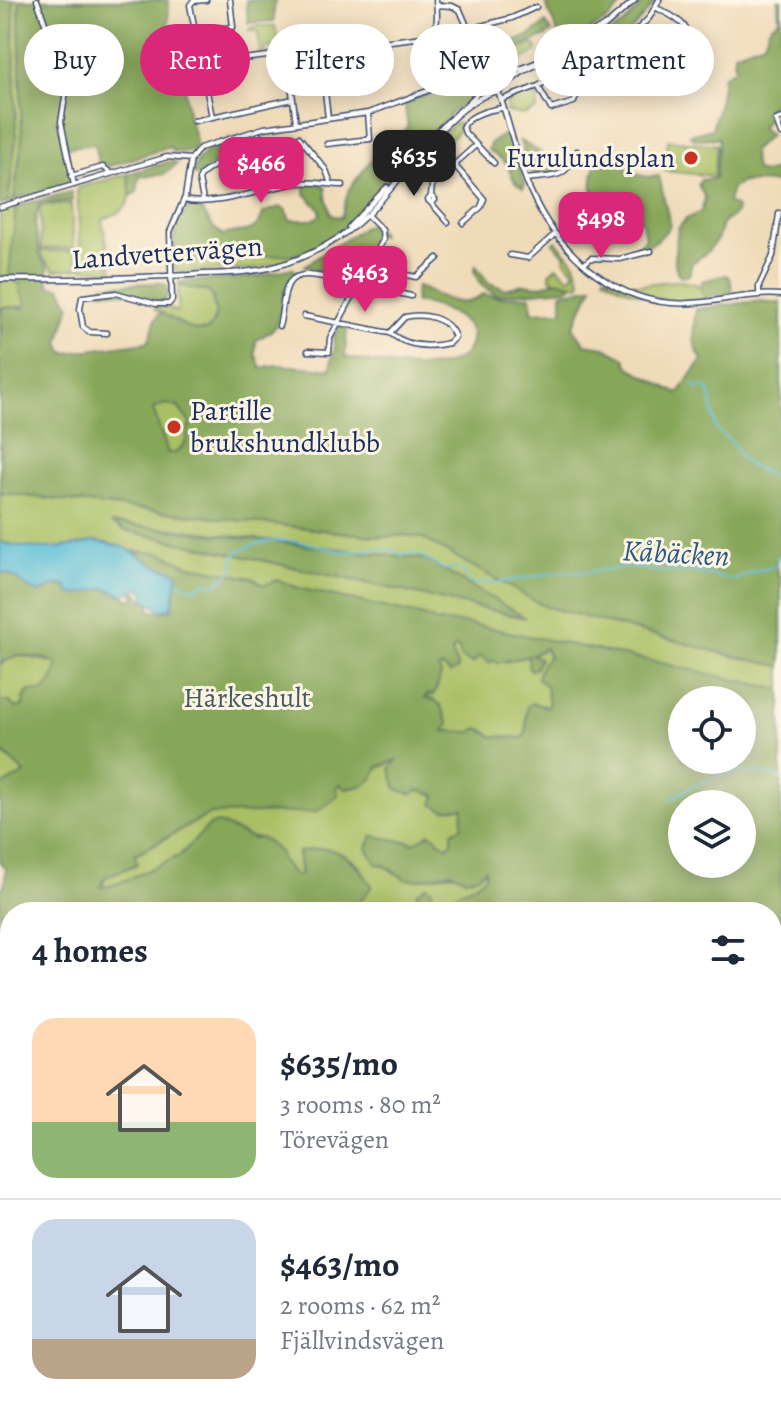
<!DOCTYPE html>
<html lang="en">
<head>
<meta charset="utf-8">
<style>
	body { margin:0; font-family:Alegreya,serif; background:#f6f6f7; color:#1f2937; height:100vh; display:flex; flex-direction:column; font-size:30px; white-space:nowrap }
	* { box-sizing:border-box; margin:0 }
	p { font-size:26px; color:#747a83 }
	.icon { flex:none; width:44px; height:44px; fill:none; stroke:currentColor; stroke-width:2; stroke-linecap:round; stroke-linejoin:round }
	.map { position:relative; flex:1; overflow:hidden }
	.details { position:absolute; left:0px; top:902px; width:782px; height:512px; display:flex; flex-direction:column; background:#fff; border-radius:32px 32px 0 0; box-shadow:0 4px 20px #0003 }
	.details>* { flex:none }
	.guide { position:absolute; left:24px; top:24px; width:734px; height:72px; display:flex; gap:16px }
	.buttons { position:absolute; left:668px; top:686px; display:grid; gap:16px }
	.buttons a { display:grid; place-items:center; width:88px; height:88px; border-radius:50%; background:#fff; box-shadow:0 4px 20px #0003; font-size:40px }
	.price { position:absolute; translate:-50% -68px; padding:0 18px; border-radius:16px; background:#db2777; color:#fff; font-size:26px; line-height:52px; filter:drop-shadow(0 2px 4px #0008) }
	.price::after { content:''; position:absolute; left:50%; top:48px; width:24px; height:18px; margin-left:-12px; background:inherit; clip-path:polygon(0 0,100% 0,50% 100%) }
	.price.current { background:#222; color:#fff }
	ul { padding:0; list-style:none }
	li { display:flex; align-items:center; gap:24px; height:200px; padding:0 32px }
	li+li { border-top:2px solid #e0e1e3 }
	li span { display:grid; place-items:center; flex:none; width:224px; height:160px; border-radius:24px; color:#555 }
	li>.icon { margin-inline-start:auto }
	span .icon { width:96px; height:96px; fill:#fffc; stroke-width:1 }
	li b { font-size:34px }
	h2 { display:flex; justify-content:space-between; align-items:center; height:96px; padding:0 32px; font-size:34px }
	.tag { padding:0 28px; border-radius:36px; background:#fff; box-shadow:0 4px 20px #0003; font-size:28px; line-height:72px }
	.tag.current { background:#db2777; color:#fff }
	.map>svg:first-child { display:block }
	.green { fill:#a9bf63; stroke:#627760; stroke-width:2; fill-rule:evenodd }
	.forest { fill:#86a659; stroke:#506a5c; stroke-width:2; fill-rule:evenodd }
	.water { fill:#59bdd7; stroke:#3a769a; stroke-width:2 }
	.lines { fill:none; stroke-linecap:round; stroke-linejoin:round }
	.stream { stroke:#59bdd7; stroke-width:2 }
	.minor-casing { stroke:#3b496c; stroke-width:7 }
	.minor { stroke:#fff; stroke-width:4 }
	.poi-dot { fill:#c8321e; stroke:#fcf5e5; stroke-width:3 }
	.labels { text-anchor:middle; dominant-baseline:central; stroke-width:6; stroke-linejoin:round; paint-order:stroke }
	.poi-label { font-size:28px; fill:#1b2f5e; stroke:#fcf5e5; text-anchor:end }
	.street-label { font-size:28px; fill:#1b2f5e; stroke:#fcf5e5 }
	.park-label { font-size:28px; fill:#465a60; stroke:#fcf5e5 }
	.water-label { font-size:30px; font-style:italic; fill:#2e5a82; stroke:#fcf5e5 }
</style>
</head>
<body>
<div class="map">
<svg width="781" height="1414" viewBox="0 0 781 1414">
	<rect width="100%" height="100%" fill="#fcf5e5"/>
	<filter id="ink" filterUnits="userSpaceOnUse"><feTurbulence type="fractalNoise" baseFrequency=".0125" numOctaves="2"/><feDisplacementMap in="SourceGraphic" scale="16" xChannelSelector="R" yChannelSelector="G"/><feConvolveMatrix kernelMatrix="1 2 1 2 8 2 1 2 1" color-interpolation-filters="sRGB"/></filter>
	<filter id="wash" filterUnits="userSpaceOnUse"><feTurbulence type="fractalNoise" baseFrequency=".006" numOctaves="4" result="noise"/><feDisplacementMap in="SourceGraphic" scale="32" xChannelSelector="R" yChannelSelector="G"/><feGaussianBlur stdDeviation="1.8" result="paint"/><feColorMatrix in="noise" values="0 0 0 0 0 0 0 0 0 0 0 0 0 0 0 0 0 1.4 0 .05"/><feComposite in="paint" operator="in"/></filter>
	<g filter="url(#wash)">
		<rect width="100%" height="100%" fill="#f0dbb9"/>
		<path class="green" d="M13,0H19L22,139L14,200L8,202L16,138Z
			M258,26H275L277,36L286,52L271,53L273,47L265,48V52L267,53L260,54L258,32L249,31L250,28Z
			M531,44L536,46L537,51L504,70L492,69L486,62Z
			M534,91L538,92L537,110L523,115L506,112L508,101Z
			M454,123L460,124L459,130L413,176L416,185L408,184L407,173Z
			M668,140L717,145L714,176L665,171Z
			M128,174C132,205 132,207 102,220L113,272L81,268L77,188Z
			M71,204L74,248L41,249L40,205Z
			M16,206L10,274L22,287L20,290L26,298V306L1,308L0,347V212Z
			M556,241L575,263L581,282L579,285L553,280L550,277V273L557,266L569,278L575,272L564,260L565,255L553,243Z
			M41,251H76L77,269L54,270L42,257Z
			M282,254H298C265,275 217,270 180,272L176,270L173,264L177,257L183,260H192Z
			M606,275C642,297 665,271 700,286L707,300C669,302 636,299 604,277Z
			M180,286L210,292L216,313L210,329C192,336 169,319 155,309V306L169,307L175,312C183,304 174,294 180,286Z
			M166,404L178,407L190,423L185,443L176,453H168L152,409Z
			M0,493L384,537L404,535L422,538L544,606L733,656L781,666V690L661,663L464,623L437,622L423,616L298,588L278,580L263,585L233,574L190,566L161,553L133,551L108,543L95,541L56,549L26,548L0,542ZM113,524L186,530L424,559L522,617L124,530Z
			M455,647L505,662L529,656L530,658L540,659L532,655L545,648L548,652V707L532,703L527,707L526,733L523,738L492,736L483,729L471,732L443,731L441,705L425,699L437,689L438,669L443,667Z
			M17,655L57,663L56,675L44,691H29L25,696L23,706L15,708L0,701V664Z
			M0,746L5,755L26,773L0,787Z
			M399,759L419,790L436,795L463,808L462,827L452,832V842L446,847L430,833L415,843L372,836L367,848C377,863 398,878 416,880L485,868L486,875C471,894 454,882 447,912H419L415,899L414,905L401,902L394,912C379,910 367,912 351,908L364,874C358,859 334,848 318,849C312,849 305,852 298,852L301,876H295L260,838C244,840 225,821 214,825C202,828 192,846 182,854C166,866 121,883 101,888L105,877L137,864L135,855L210,814L260,812L336,787Z
			M10,1045V1112H0V1046Z
			M310,1404H460L458,1414H349L324,1404Z"/>
		<path class="forest" d="M0,0H13L16,138L8,202L0,205Z
			M19,0H169L168,26L174,54L179,56C183,77 186,99 189,119C191,126 197,138 196,144C195,153 181,152 174,152L170,147L110,166L98,164L95,144L66,147L71,178L68,183L14,200L22,139Z
			M246,0H276L274,6V21L248,23Z
			M544,0H626L610,18L561,48L555,43L558,34Z
			M645,0H657L631,31L596,51L592,49L593,43L625,23Z
			M778,0H781V81L775,102L766,110L768,119L761,127L770,135L752,151L755,170L762,173L781,169V183L742,182L732,188L728,202L737,208L736,213L722,224L717,240L706,253L692,263L689,275L682,277L677,272L674,259L678,228L686,219L701,212L705,198L698,184L701,180L715,178L719,138L695,139L690,135L712,129L720,99L723,76L735,69L734,53L764,42L769,28L779,19Z
			M546,23L552,32L546,36L489,59L482,54L486,49C508,46 529,39 546,23Z
			M478,74L481,75L483,83L474,96L451,113L358,217L319,246L298,254L192,260C162,261 174,216 192,206L200,208L214,228L223,235C242,229 257,236 263,213L279,207L285,209L290,220H313L320,215V209L305,194V187C310,182 321,182 326,188V196L331,215L341,218L349,189L372,159L376,145L397,139L408,127L405,106L407,103Z
			M503,135H507L510,140L525,184L523,188L515,182L505,162L488,150L490,144Z
			M241,139L244,140L240,145L197,176L193,174C198,148 219,145 241,139Z
			M520,141L540,152V166L553,170L556,173L536,176L529,169Z
			M605,159C625,162 633,181 659,176L670,225C664,236 651,246 639,250L635,246L645,240L642,221L601,219L593,214C594,198 590,180 596,164Z
			M172,161L177,164L165,174L139,177L137,192L131,196L128,174Z
			M71,192L72,201L39,204L35,223L40,256L48,268L49,286L61,288L70,305L59,343L63,352L68,353L147,342C155,334 151,319 161,313L193,330L206,331C220,321 215,309 212,295L205,290L180,286L179,282L255,277L292,268L298,273C278,286 285,305 276,324C273,332 263,336 256,340L255,353L261,368L277,365L331,369L332,354L335,351L333,338L340,326L347,328L345,357C376,363 434,376 462,357C467,353 470,347 471,341C476,317 433,304 415,302L416,286C437,294 463,313 483,294L498,297L531,296L532,312L562,311V293L593,286L573,327L585,344L605,347L625,358L629,367L678,394L702,360C691,343 693,328 696,309L759,301L781,303V552L775,564L781,580V666L733,656L544,606L422,538L404,535L384,537L0,493V347C2,333 0,320 2,307L24,308L26,301L20,290L21,286L9,274L16,206ZM166,404L178,407L190,423L185,444L176,453H168L153,409Z
			M369,224L380,231L381,236L373,235C369,244 373,246 371,254C370,262 364,273 359,278C338,282 323,272 304,266Z
			M476,266L489,283L505,289L524,284L541,286L559,280L572,285L567,289L496,295L481,285L474,271Z
			M726,275L730,278L733,293L704,297L700,286L702,281Z
			M161,283L167,286V297L162,302L129,293L100,291L103,285Z
			M111,523L424,559L526,618L124,530Z
			M133,551L161,553L190,566L253,578L263,585L278,580L298,588L423,616L437,622L464,623L661,663L781,690V938L772,966V912H447C454,882 471,894 486,875L485,869L478,876L466,879L451,872L416,880L405,879L384,865L376,864L367,848L372,836L415,843L430,833L447,847L452,842V832L462,827L463,808L445,810L433,805L436,795L419,790L411,794L396,789L390,769L397,760L378,767C372,785 362,787 344,789L341,784L337,786L338,796L316,812L210,814L135,854L137,864L105,877L101,887L115,885L179,856L210,825L219,823L253,839L260,838L267,841L280,853L282,861L295,876L301,875L298,852C304,852 310,849 317,849C343,846 360,867 372,886L360,902L352,908L369,912H10V1045L0,1046V888L4,886L6,868L0,863V787L25,773L1,750L0,701L10,702L15,708L23,706L25,696L29,691H44C52,682 56,675 57,663L46,659L17,655L0,664V572C20,574 22,588 40,593C54,584 64,582 76,595L104,588L131,600L135,599L133,593L138,592L142,600L150,602L149,610L158,612L172,610L178,573L155,565ZM455,647L459,649L461,658L472,663L481,656L489,663L494,660L497,663L529,656L528,666L531,670L536,668L540,659L532,655L545,648L549,657L542,664L537,678L546,686L549,703L547,707L532,703L527,707L526,733L523,738L492,736L478,728L471,732L444,731L449,724C440,710 445,701 425,698L427,695H434L441,674L438,669L443,667L450,673L458,669L452,652ZM682,700H742V760H682ZM682,804H742V864H682Z
			M427,886L432,890L433,899L436,904L429,911L394,912L401,902L414,905L417,893Z
			M781,980V1414H634L639,1404H772V1010Z
			M0,1112H10V1404H177L176,1407C161,1414 150,1414 136,1406L127,1414H0Z
			M196,1404H324L349,1414H186Z
			M460,1404H623L618,1414H458Z"/>
		<path class="water" d="M95,541L124,547L155,565L178,573L172,607L162,611L144,599L145,592L139,588L124,595L104,588L76,595L69,592L68,586C57,583 49,587 41,593C20,588 22,575 0,572V542C33,551 63,550 95,541Z"/>
		<g class="lines">
			<path class="stream" d="M693,384L698,389L703,387L709,390L716,429L734,444L737,452L747,464L775,478L781,516
				M778,478L781,477L779,472L781,463
				M463,570L471,584L501,582L565,571L578,573L631,567L658,571L697,572L733,580L755,571L774,567L777,563V558L781,554
				M178,582L195,589L205,582L215,585L234,569V556C249,541 285,538 305,543C318,545 329,550 342,551C360,553 387,542 402,555L416,553L445,570L461,568
				M671,799C704,778 744,763 781,779
				M772,1151L781,1180
				M730,1404L757,1414"/>
		</g>
	</g>
	<g filter="url(#ink)">
		<g class="lines">
			<defs>
				<path id="minor" d="M37,0L48,32L69,73L61,122L74,185
					M206,0L193,1L190,5L212,117
					M437,5L452,6L460,10L482,61L481,71
					M655,7C664,12 677,17 684,26C692,36 690,48 703,52V47L693,45
					M196,32L233,27L230,0
					M573,45L606,24
					M320,49L328,118
					M605,50L619,90L624,92L631,88
					M287,53L296,123
					M434,55L481,26L512,18L536,7
					M670,59L677,46L689,36
					M202,64L423,37C441,30 437,16 436,0
					M487 84a8 8 0 1 1 16 0a8 8 0 1 1-16 0Z
					M500,77L540,61
					M538,86L551,109L574,102L576,97L565,70
					M503,87L521,73L597,33L635,0
					M498,91C510,124 516,158 530,190C555,247 607,298 671,303C708,306 744,292 781,295
					M501,100L538,86L630,37L649,18L659,0
					M781,118L776,120L781,134
					M194,121L293,99
					M299,137L326,170L331,184
					M327,144L370,139L368,113
					M424,144C444,122 471,105 487,81
					M494,163L465,133L463,126C471,114 488,110 502,108
					M71,176L103,167L111,173
					M526,179C554,175 565,181 577,151
					M431,196L432,185L454,165
					M431,196L435,200L431,203L428,200Z
					M184,200C215,208 266,187 298,183C313,181 328,185 343,185
					M203,200L199,180L202,174L259,135
					M431,203L448,222
					M0,207L167,157L191,159
					M463,223L481,207L484,199L457,168L456,163L476,145
					M349,227L387,187
					M510,255L528,258L555,234
					M584,264L591,258L620,259L651,251
					M370,267L416,277L438,258
					M0,279C63,280 126,278 189,275C217,273 246,274 273,267C308,258 342,239 368,214C404,179 444,110 493,92
					M362,281L372,287L411,296
					M759,294V286L773,256L779,214
					M304,316L390,333C408,347 428,348 449,343L455,337C448,317 424,313 405,317L390,333
					M279,326C283,313 282,294 289,283C303,263 341,288 362,279
					M107,333L90,332L83,327L80,309L82,297L116,293L156,304H169L172,300L170,232L185,197L191,159L200,148L264,128L368,113L481,71
					M308,351L329,352L330,338L383,240L382,230L368,216
					M698,1404L718,1414"/>
			</defs>
			<use href="#minor" class="minor-casing"/>
			<use href="#minor" class="minor"/>
		</g>
	</g>
	<g class="poi-dot">
		<circle cx="691" cy="158" r="8"/>
		<circle cx="174" cy="427" r="8"/>
	</g>
	<g class="labels">
		<g class="poi-label">
			<text x="675" y="158">Furulundsplan</text>
			<text x="190" y="411" text-anchor="start">Partille<tspan x="190" dy="32">brukshundklubb</tspan></text>
		</g>
		<g class="street-label">
			<text transform="translate(167 253) rotate(-4)">Landvettervägen</text>
		</g>
		<g class="park-label">
			<text x="247" y="698">Härkeshult</text>
		</g>
		<g class="water-label">
			<text transform="translate(676 553) rotate(3)">Kåbäcken</text>
		</g>
	</g>
</svg>
<div class="buttons">
<a><svg class="icon" aria-label="locate" viewBox="0 0 24 24"><circle cx="12" cy="12" r="6"/><path d="M12 2v4M12 18v4M2 12h4M18 12h4"/></svg></a>
<a><svg class="icon" aria-label="layers" viewBox="0 0 24 24"><path d="M12 4l9 5-9 5-9-5zM3 14l9 5 9-5"/></svg></a>
</div>
<b class="price current" style="left:414px;top:198px">$635</b>
<b class="price" style="left:261px;top:205px">$466</b>
<b class="price" style="left:601px;top:260px">$498</b>
<b class="price" style="left:365px;top:314px">$463</b>
<div class="guide">
<a class="tag">Buy</a>
<a class="tag current">Rent</a>
<a class="tag">Filters</a>
<a class="tag">New</a>
<a class="tag">Apartment</a>
</div>
<section class="details">
<h2>4 homes<svg class="icon" aria-label="filters" viewBox="0 0 24 24"><path d="M4 7h16M4 17h16"/><circle cx="9" cy="7" r="2"/><circle cx="15" cy="17" r="2"/></svg></h2>
<ul>
<li><span style="background:linear-gradient(#ffd9b3 65%,#8fb573 0)"><svg class="icon" aria-label="home" viewBox="0 0 24 24"><path d="M3 11l9-7 9 7M6 9v11h12V9"/></svg></span><div><b>$635/mo</b><p>3 rooms · 80 m²</p><p>Törevägen</p></div></li>
<li><span style="background:linear-gradient(#c9d6e8 75%,#b9a48a 0)"><svg class="icon" aria-label="home" viewBox="0 0 24 24"><path d="M3 11l9-7 9 7M6 9v11h12V9"/></svg></span><div><b>$463/mo</b><p>2 rooms · 62 m²</p><p>Fjällvindsvägen</p></div></li>
</ul>
</section>
</div>
</body>
</html>
